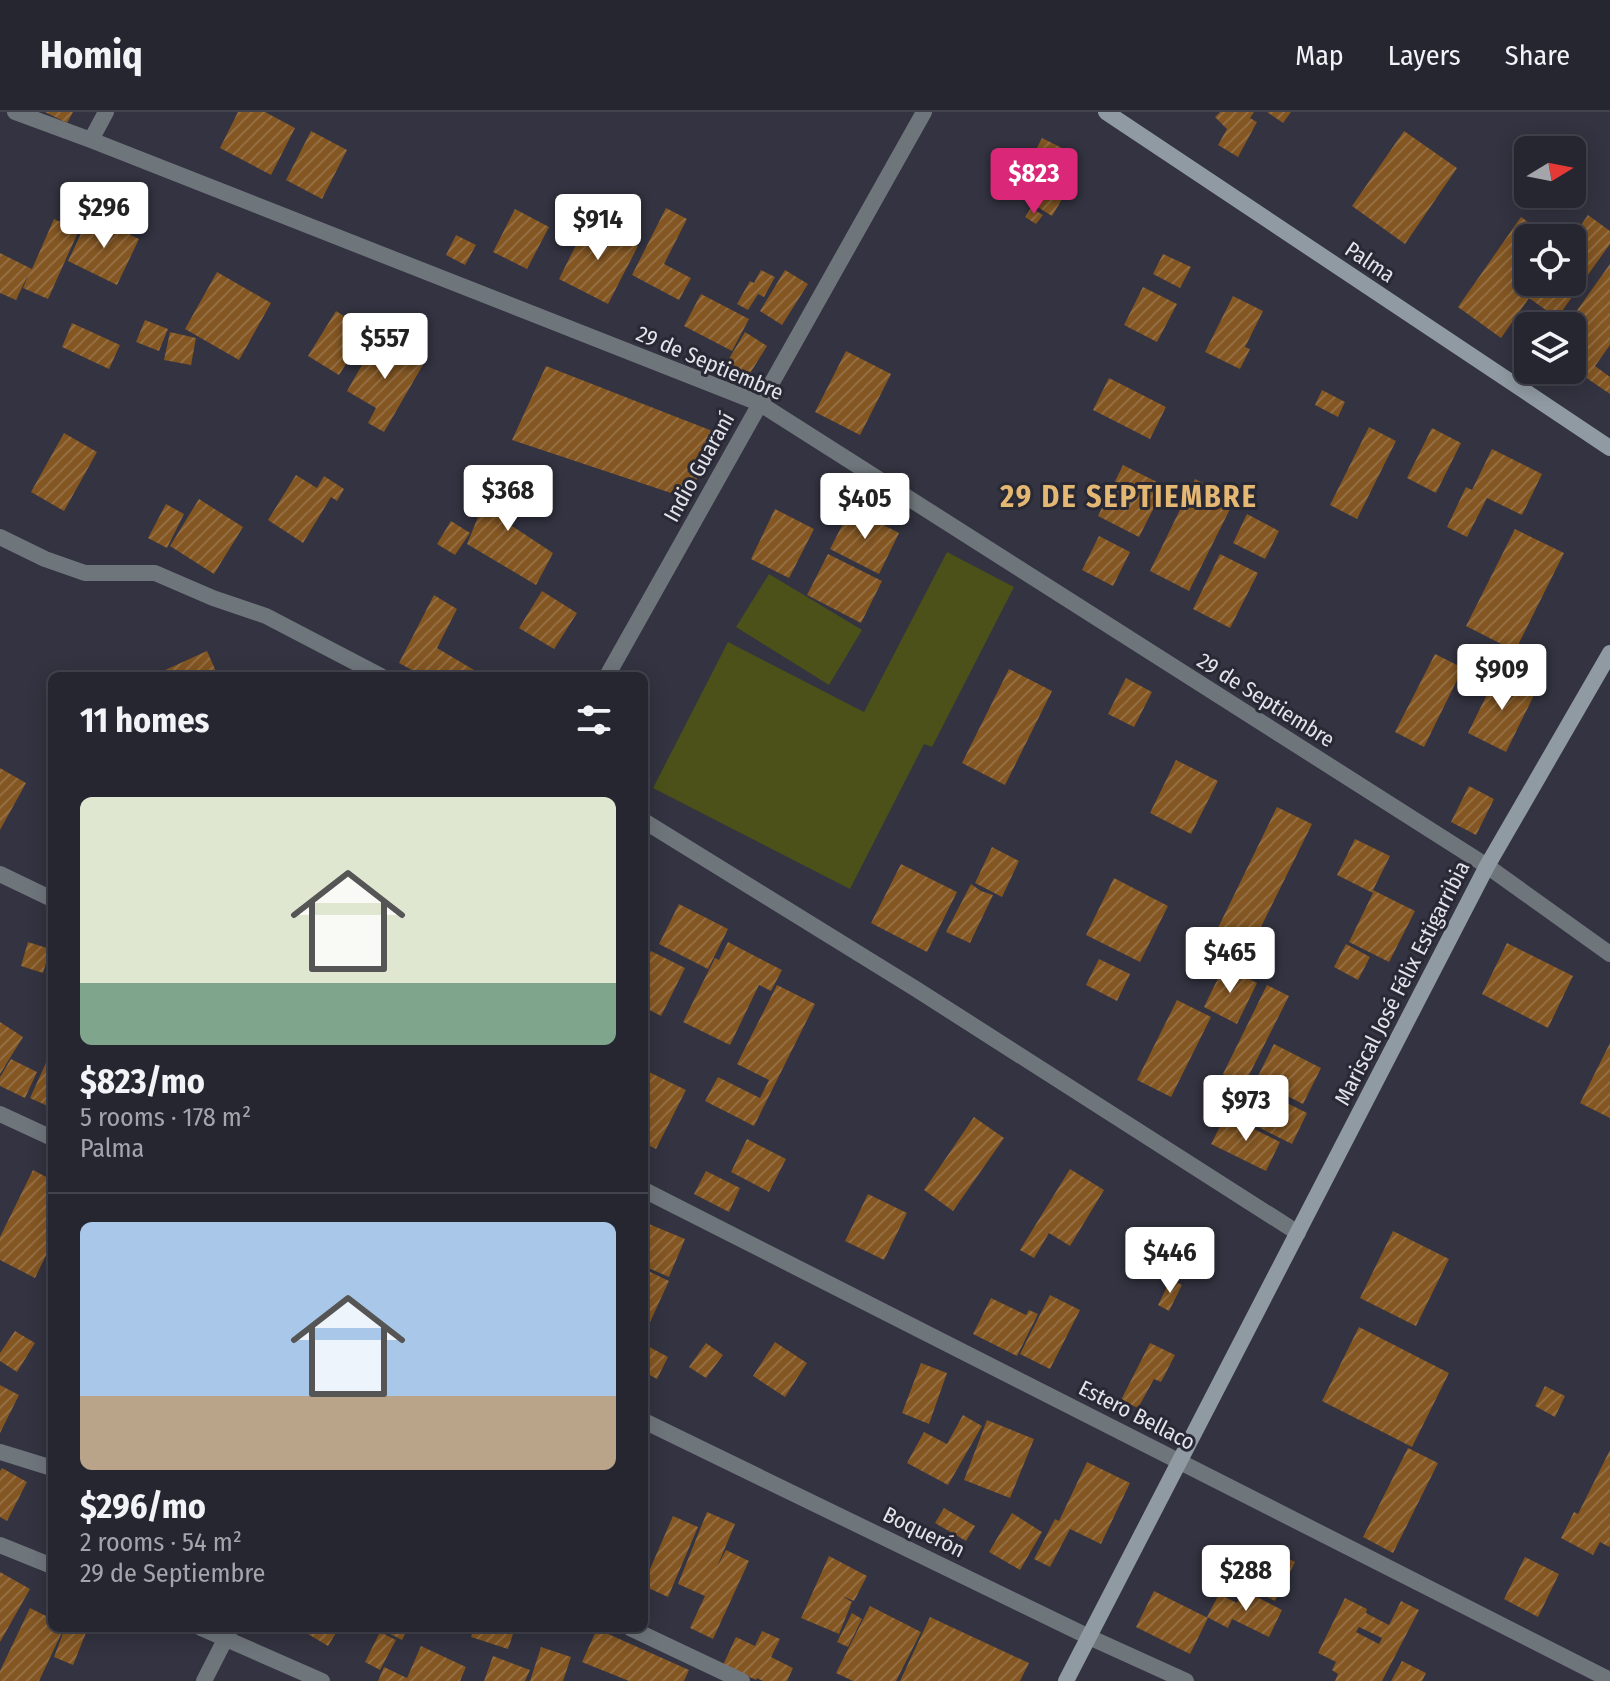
<!DOCTYPE html>
<html lang="en">
<head>
<meta charset="utf-8">
<style>
	body { margin:0; font-family:"Fira Sans Condensed",sans-serif; background:#2e2e39; color:#f1f3f6; height:100vh; display:flex; flex-direction:column; font-size:30px; white-space:nowrap }
	* { box-sizing:border-box; margin:0 }
	p { font-size:26px; color:#a4a5ab }
	.icon { flex:none; width:44px; height:44px; fill:none; stroke:currentColor; stroke-width:2; stroke-linecap:round; stroke-linejoin:round }
	.map { position:relative; flex:1; overflow:hidden }
	.drawer { position:absolute; left:48px; top:560px; width:600px; height:960px; display:flex; flex-direction:column; background:#262631; border-radius:12px; box-shadow:0 4px 20px #0003,0 0 0 2px #42434d }
	.drawer>* { flex:none }
	.needle { width:52px; rotate:80deg }
	.fabs { position:absolute; left:1514px; top:24px; display:grid; gap:16px }
	.fabs a { display:grid; place-items:center; width:72px; height:72px; border-radius:12px; background:#262631; box-shadow:0 4px 20px #0003,0 0 0 2px #42434d; font-size:40px }
	.price { position:absolute; translate:-50% -68px; padding:0 18px; border-radius:8px; background:#fff; color:#222; font-size:26px; line-height:52px; filter:drop-shadow(0 2px 4px #0008) }
	.price::after { content:''; position:absolute; left:50%; top:48px; width:24px; height:18px; margin-left:-12px; background:inherit; clip-path:polygon(0 0,100% 0,50% 100%) }
	.price.on { background:#db2777; color:#fff }
	ul { padding:0; list-style:none }
	li { display:grid; align-content:center; gap:16px; height:424px; padding:0 32px }
	li+li { border-top:2px solid #42434d }
	li span { display:grid; place-items:center; height:248px; border-radius:12px; color:#555 }
	li>.icon { margin-inline-start:auto }
	span .icon { width:144px; height:144px; fill:#fffc; stroke-width:1 }
	li b { font-size:34px }
	h2 { display:flex; justify-content:space-between; align-items:center; height:96px; padding:0 32px; font-size:34px }
	header { display:flex; align-items:center; gap:48px; box-sizing:border-box; height:112px; padding:0 40px; background:#262631; border-bottom:2px solid #42434d }
	header strong { font-size:38px }
	nav { display:flex; gap:44px; margin-inline-start:auto; font-size:28px }
	.map>svg:first-child { display:block }
	.park { fill:#4b5118 }
	.building { fill:url(#building-hatch); fill-rule:evenodd }
	.lines { fill:none; stroke-linecap:round; stroke-linejoin:round }
	.street { stroke:#6f767b; stroke-width:16 }
	.secondary { stroke:#909aa2; stroke-width:16 }
	.labels { text-anchor:middle; dominant-baseline:central; stroke-width:6; stroke-linejoin:round; paint-order:stroke }
	.street-label { font-size:22px; fill:#e3e3ec; stroke:#292936 }
	.district-label { font-size:30px; font-weight:bold; letter-spacing:2px; fill:#e4b773; stroke:#292936 }
</style>
</head>
<body>
<header>
<strong>Homiq</strong>
<nav><a>Map</a><a>Layers</a><a>Share</a></nav>
</header>
<div class="map">
<svg width="1610" height="1569" viewBox="0 0 1610 1569">
	<defs>
		<pattern id="building-hatch" width="6" height="6" patternUnits="userSpaceOnUse" patternTransform="scale(2)"><rect width="6" height="6" fill="#835622"/><path d="M-1 1l2-2M0 6l6-6M5 7l2-2" fill="none" stroke="#946e42"/></pattern>
	</defs>
	<rect width="100%" height="100%" fill="#333341"/>
	<path class="park" d="M947,440L1014,475L932,635L924,632L850,777L653,676L728,530L864,600Z
		M769,462L862,518L829,573L736,515Z"/>
	<path class="building" d="M45,0H73L67,11Z
		M238,0H265L295,16L271,63L220,36Z
		M1220,0H1254L1250,6L1257,10L1238,45L1218,33L1227,17L1215,5Z
		M1267,0H1291L1283,11Z
		M311,19L347,38L322,87L286,68Z
		M1404,19L1457,56L1405,132L1352,94Z
		M1042,26L1076,43L1061,72L1027,55Z
		M1041,67L1065,82L1052,104L1028,89Z
		M666,96L687,107L664,152L691,166L679,188L632,163Z
		M1031,96L1043,103L1036,112L1025,105Z
		M515,97L549,115L527,157L493,140Z
		M90,103L139,127L117,173L68,149Z
		M1588,103L1610,119V132L1557,206L1529,186L1501,226L1458,195L1521,105L1550,126H1528V153L1512,175L1529,186L1541,170H1572V126Z
		M54,107L79,118L48,187L23,176L29,161L16,188L0,181V141L32,157Z
		M588,109L638,134L608,192L559,167Z
		M456,123L476,133L465,153L446,143Z
		M1163,142L1191,155L1180,176L1153,162Z
		M1610,152V233L1595,254L1610,265V282L1572,256V214H1566Z
		M761,158L775,165L764,185L758,182L748,198L737,192L750,169L754,171Z
		M785,158L808,172L782,213L760,199Z
		M217,160L271,191L239,248L185,217Z
		M1143,175L1177,192L1157,230L1124,213Z
		M701,182L749,207L732,239L684,214Z
		M1233,184L1263,199L1245,235L1250,237L1240,257L1205,240Z
		M336,199L367,219L339,263L308,244Z
		M145,208L168,217L159,239L136,230Z
		M72,211L120,233L109,257L62,235Z
		M170,220L196,226L191,253L164,248Z
		M745,220L767,234L749,263L727,250Z
		M378,225L424,251L384,320L368,311L376,296L347,279Z
		M846,239L891,262L860,323L815,300Z
		M546,254L715,320L689,387L512,328Z
		M1109,266L1166,295L1150,327L1093,298Z
		M1322,278L1345,290L1338,305L1315,293Z
		M1369,315L1396,329L1357,407L1330,393Z
		M1432,316L1461,331L1436,381L1407,366Z
		M64,321L97,340L64,399L31,380Z
		M1492,337L1542,362L1522,403L1487,386L1467,425L1447,415L1466,375L1472,378Z
		M1123,353L1165,374L1139,425L1098,404Z
		M496,361L526,376L509,412L553,441L536,473L467,432Z
		M296,363L317,376L324,364L344,377L337,389L331,385L303,431L268,408Z
		M1195,367L1235,387L1189,479L1150,459Z
		M199,387L243,415L214,462L170,434Z
		M166,392L184,402L167,436L148,426Z
		M851,396L899,421L879,462L830,437Z
		M775,397L814,417L789,466L751,447Z
		M1247,402L1279,419L1265,447L1233,431Z
		M451,409L470,421L455,443L437,432Z
		M1515,417L1564,441L1515,539L1466,514Z
		M1099,424L1130,440L1113,474L1082,458Z
		M828,442L882,469L861,511L807,483Z
		M1220,442L1258,461L1230,516L1193,497Z
		M542,479L577,501L554,537L519,516Z
		M434,483L457,497L437,536L474,558L470,564H423L399,551Z
		M207,539L218,564H165L163,559Z
		M1435,542L1463,556L1424,635L1395,620Z
		M1009,557L1052,579L1005,673L962,651Z
		M1498,560L1536,579L1506,640L1468,621Z
		M1126,566L1152,580L1134,615L1108,602Z
		M1176,648L1218,669L1191,722L1150,701Z
		M0,656L26,671L0,718Z
		M1469,674L1494,687L1476,723L1451,710Z
		M1277,695L1312,712L1248,841L1214,824Z
		M1355,727L1390,744L1373,778L1415,799L1389,850L1349,830L1373,781L1337,763Z
		M992,735L1019,749L1002,785L975,771Z
		M901,752L957,780L927,840L871,811Z
		M1114,766L1168,794L1140,850L1086,823Z
		M971,772L981,779L993,783L970,831L946,820Z
		M679,792L728,817L708,857L659,832Z
		M28,830L50,837L43,861L21,854Z
		M728,830L782,858L771,879L759,873L730,933L683,910L715,846L719,848Z
		M1507,831L1573,864L1548,916L1482,882Z
		M1346,832L1370,845L1358,868L1334,855Z
		M651,839L685,856L661,904L644,895V854Z
		M1099,847L1130,862L1117,889L1086,873Z
		M1224,854L1257,871L1237,912L1204,895Z
		M777,873L815,892L754,1014L705,989L718,965L760,986L769,968L737,952Z
		M1267,873L1289,884L1244,973L1223,962Z
		M1177,888L1211,905L1171,985L1137,968Z
		M0,910L23,925L0,962Z
		M1610,931V1006L1580,991Z
		M1274,932L1321,956L1303,992L1256,968Z
		M50,942L52,943V996L30,986Z
		M11,947L37,960L25,986L0,974V965Z
		M649,960L686,978L656,1037L644,1031V971Z
		M1249,972L1307,1001L1292,1032L1234,1003Z
		M1226,1003L1280,1030L1266,1059L1211,1032Z
		M974,1005L1004,1026L953,1099L924,1078Z
		M747,1027L786,1047L769,1080L731,1060Z
		M1070,1057L1104,1078L1070,1134L1049,1121L1034,1146L1020,1138Z
		M33,1058L52,1068V1131L35,1166L0,1148V1125Z
		M706,1059L740,1076L729,1100L694,1082Z
		M868,1082L907,1101L884,1148L845,1129Z
		M644,1110L685,1127L669,1165L644,1154Z
		M1393,1119L1449,1147L1416,1214L1360,1186Z
		M646,1158L669,1169L644,1223V1163Z
		M1171,1167L1182,1173L1169,1199L1158,1193Z
		M1050,1183L1080,1198L1050,1257L1020,1242Z
		M991,1186L1026,1203L1029,1198L1038,1202L1017,1244L973,1222Z
		M1359,1215L1449,1261L1412,1335L1322,1289Z
		M15,1219L35,1231L17,1260L0,1249V1241Z
		M775,1230L807,1251L785,1285L753,1264Z
		M706,1231L723,1243L706,1266L689,1255Z
		M1150,1231L1175,1243L1161,1270L1154,1267L1138,1296L1121,1288Z
		M644,1232L668,1245L657,1267L644,1260Z
		M921,1251L947,1261L929,1312L902,1301Z
		M0,1273L19,1283L0,1321Z
		M1545,1274L1565,1284L1555,1305L1535,1294Z
		M963,1303L982,1314L948,1373L907,1351L924,1320L947,1332Z
		M987,1308L1034,1327L1010,1386L964,1368Z
		M1408,1336L1438,1351L1393,1441L1363,1425Z
		M1610,1338V1433L1609,1435L1600,1430L1593,1443L1561,1426L1574,1400L1578,1402Z
		M1087,1350L1130,1371L1101,1432L1070,1417L1050,1455L1034,1447L1055,1407L1059,1409Z
		M2,1356L27,1370L7,1409L0,1405V1359Z
		M944,1396L975,1414L966,1429L935,1411Z
		M707,1400L735,1412L717,1455L726,1438L749,1449L713,1527L690,1516L705,1484L678,1472Z
		M1012,1401L1042,1420L1020,1458L989,1440Z
		M673,1404L698,1415L668,1485L644,1474V1471Z
		M1269,1437L1295,1450L1275,1489L1250,1476Z
		M829,1444L867,1464L854,1489L842,1484L852,1490L839,1522L801,1506Z
		M1525,1445L1559,1462L1538,1505L1504,1487Z
		M0,1460L30,1477L0,1530Z
		M1243,1478L1282,1498L1269,1525L1232,1507L1228,1516L1207,1505L1219,1482L1237,1491Z
		M1154,1479L1208,1506L1190,1542L1136,1515Z
		M1345,1486L1367,1497L1366,1501L1389,1513L1401,1489L1419,1498L1382,1569H1335L1338,1562L1332,1558L1336,1550L1318,1541ZM1359,1515L1382,1526L1379,1532L1356,1520Z
		M870,1494L921,1520L896,1569H853L836,1561Z
		M30,1496L52,1507V1516H64L39,1569H0V1559Z
		M852,1501L862,1507L848,1535L837,1530Z
		M930,1505L1029,1551L1020,1569H900Z
		M65,1516H88L73,1553L54,1545Z
		M298,1516H339L328,1534Z
		M378,1516H408L402,1528Z
		M474,1516H515L508,1537L471,1525Z
		M597,1517L689,1558L684,1569H629L582,1550Z
		M762,1519L780,1527L771,1545L793,1556L787,1569H763L757,1566L756,1568L723,1553L736,1525L755,1534Z
		M380,1520L396,1528L380,1558L365,1550Z
		M421,1534L466,1555L460,1569H378L384,1555L407,1566Z
		M541,1535L571,1545L563,1569H530Z
		M493,1544L530,1558L525,1569H484Z
		M1402,1549L1426,1561L1422,1569H1391Z"/>
	<g class="lines">
		<path class="street" d="M15,0L91,28L759,291L1487,754L1610,842
			M91,28L106,0
			M0,425L45,447L85,461H155L213,486L266,504L381,564
			M607,564L924,0
			M644,709L916,877L1298,1121
			M0,762L52,787
			M0,1002L52,1026
			M644,1078L1610,1568
			M644,1309L1089,1525L1186,1569
			M0,1340L52,1356
			M0,1433L52,1454
			M201,1516L322,1569
			M630,1516L742,1569
			M204,1569L231,1516"/>
		<path class="secondary" d="M1106,0L1610,336
			M1066,1569L1487,754L1610,541"/>
	</g>
	<g class="labels">
		<g class="street-label">
			<text transform="translate(1370 150) rotate(34)">Palma</text>
			<text transform="translate(710 251) rotate(23)">29 de Septiembre</text>
			<text transform="translate(699 355) rotate(-61)">Indio Guaraní</text>
			<text transform="translate(1266 588) rotate(32)">29 de Septiembre</text>
			<text transform="translate(1402 871) rotate(-63)">Mariscal José Félix Estigarribia</text>
			<text transform="translate(1137 1303) rotate(27)">Estero Bellaco</text>
			<text transform="translate(924 1420) rotate(26)">Boquerón</text>
		</g>
		<g class="district-label">
			<text x="1129" y="385">29 DE SEPTIEMBRE</text>
		</g>
	</g>
</svg>
<div class="fabs">
<a><svg class="needle" viewBox="-14 -14 28 28"><path d="M0-13l5 13h-10z" fill="#e53935"/><path d="M0 13l5-13h-10z" fill="#a4a5ab"/></svg></a>
<a><svg class="icon" aria-label="locate" viewBox="0 0 24 24"><circle cx="12" cy="12" r="6"/><path d="M12 2v4M12 18v4M2 12h4M18 12h4"/></svg></a>
<a><svg class="icon" aria-label="layers" viewBox="0 0 24 24"><path d="M12 4l9 5-9 5-9-5zM3 14l9 5 9-5"/></svg></a>
</div>
<b class="price on" style="left:1034px;top:104px">$823</b>
<b class="price" style="left:104px;top:138px">$296</b>
<b class="price" style="left:598px;top:150px">$914</b>
<b class="price" style="left:385px;top:269px">$557</b>
<b class="price" style="left:508px;top:421px">$368</b>
<b class="price" style="left:865px;top:429px">$405</b>
<b class="price" style="left:1502px;top:600px">$909</b>
<b class="price" style="left:1230px;top:883px">$465</b>
<b class="price" style="left:1246px;top:1031px">$973</b>
<b class="price" style="left:1170px;top:1183px">$446</b>
<b class="price" style="left:1246px;top:1501px">$288</b>
<section class="drawer">
<h2>11 homes<svg class="icon" aria-label="filters" viewBox="0 0 24 24"><path d="M4 7h16M4 17h16"/><circle cx="9" cy="7" r="2"/><circle cx="15" cy="17" r="2"/></svg></h2>
<ul>
<li><span style="background:linear-gradient(#dfe7d0 75%,#7fa58c 0)"><svg class="icon" aria-label="home" viewBox="0 0 24 24"><path d="M3 11l9-7 9 7M6 9v11h12V9"/></svg></span><div><b>$823/mo</b><p>5 rooms · 178 m²</p><p>Palma</p></div></li>
<li><span style="background:linear-gradient(#a9c7e8 70%,#b9a48a 0)"><svg class="icon" aria-label="home" viewBox="0 0 24 24"><path d="M3 11l9-7 9 7M6 9v11h12V9"/></svg></span><div><b>$296/mo</b><p>2 rooms · 54 m²</p><p>29 de Septiembre</p></div></li>
</ul>
</section>
</div>
</body>
</html>
